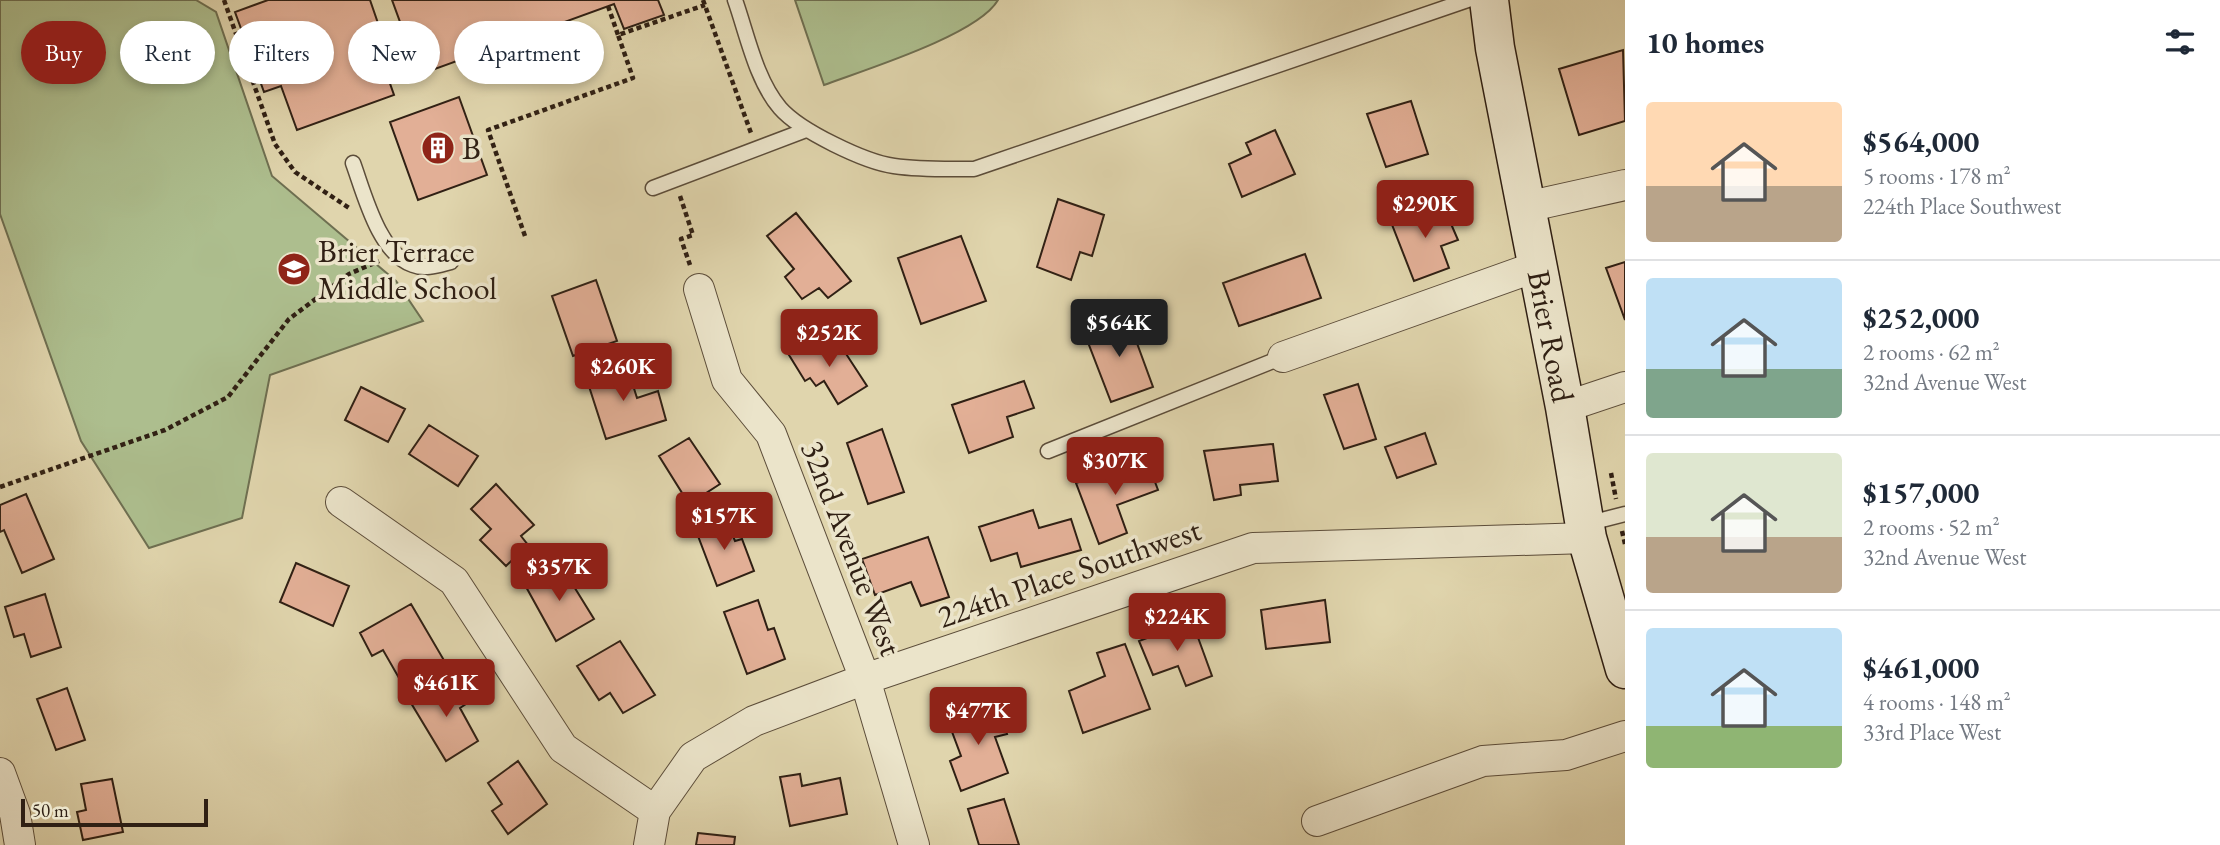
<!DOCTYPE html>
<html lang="en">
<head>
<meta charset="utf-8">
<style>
	body { margin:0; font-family:"EB Garamond",serif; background:#f2f2f3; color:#1f2937; height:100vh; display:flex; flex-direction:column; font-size:26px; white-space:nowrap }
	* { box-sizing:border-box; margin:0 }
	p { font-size:23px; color:#747a83 }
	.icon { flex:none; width:38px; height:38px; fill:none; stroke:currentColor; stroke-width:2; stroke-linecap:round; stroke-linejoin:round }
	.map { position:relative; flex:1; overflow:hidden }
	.drawer { display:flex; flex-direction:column; background:#fff; width:595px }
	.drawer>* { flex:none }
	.hud { position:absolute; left:21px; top:21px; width:665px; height:63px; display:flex; gap:14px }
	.scale { position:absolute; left:21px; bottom:18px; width:187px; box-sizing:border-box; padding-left:7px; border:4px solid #302014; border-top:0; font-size:19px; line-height:24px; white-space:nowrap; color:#302014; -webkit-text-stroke:5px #ebe4ca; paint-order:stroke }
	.price { position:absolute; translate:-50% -60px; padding:0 16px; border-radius:7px; background:#8f2418; color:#fff; font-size:23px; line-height:46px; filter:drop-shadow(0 2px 4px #0008) }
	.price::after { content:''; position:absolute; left:50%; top:42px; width:21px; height:16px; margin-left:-10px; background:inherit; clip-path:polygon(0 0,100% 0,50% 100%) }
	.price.on { background:#222; color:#fff }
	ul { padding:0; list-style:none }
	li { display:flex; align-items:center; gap:21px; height:175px; padding:0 21px }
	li+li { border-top:2px solid #e0e1e3 }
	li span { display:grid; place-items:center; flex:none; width:196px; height:140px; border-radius:7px; color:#555 }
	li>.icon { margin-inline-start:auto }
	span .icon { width:84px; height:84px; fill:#fffc; stroke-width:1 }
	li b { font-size:30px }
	h2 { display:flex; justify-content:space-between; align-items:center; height:84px; padding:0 21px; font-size:30px }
	.chip { padding:0 24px; border-radius:32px; background:#fff; box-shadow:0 4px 10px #0003; font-size:24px; line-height:63px }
	.chip.on { background:#8f2418; color:#fff }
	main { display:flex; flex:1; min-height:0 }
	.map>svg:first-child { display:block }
	.green { fill:#adbe8e; stroke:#6e6f51; stroke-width:2 }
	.building { fill:#e2af96; stroke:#302014; stroke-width:2 }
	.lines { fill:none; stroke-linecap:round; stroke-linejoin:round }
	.lane-casing { stroke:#5c4d3a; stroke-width:17 }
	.street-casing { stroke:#5c4d3a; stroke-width:32 }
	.secondary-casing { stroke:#302014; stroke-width:41 }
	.path { stroke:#302014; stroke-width:4.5; stroke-dasharray:5 3.5; stroke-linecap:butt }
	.lane { stroke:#ebe4ca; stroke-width:14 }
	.street { stroke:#ebe4ca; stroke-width:30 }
	.secondary { stroke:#ebe4ca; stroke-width:38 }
	.labels { text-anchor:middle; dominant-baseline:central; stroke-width:7; stroke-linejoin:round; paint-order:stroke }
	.poi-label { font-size:32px; fill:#302014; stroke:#ebe4ca; text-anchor:start }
	.street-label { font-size:32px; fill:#302014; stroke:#ebe4ca }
</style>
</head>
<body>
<main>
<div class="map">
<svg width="1625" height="845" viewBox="0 0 1625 845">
	<rect width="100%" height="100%" fill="#e0d5ad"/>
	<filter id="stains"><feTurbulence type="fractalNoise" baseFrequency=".00286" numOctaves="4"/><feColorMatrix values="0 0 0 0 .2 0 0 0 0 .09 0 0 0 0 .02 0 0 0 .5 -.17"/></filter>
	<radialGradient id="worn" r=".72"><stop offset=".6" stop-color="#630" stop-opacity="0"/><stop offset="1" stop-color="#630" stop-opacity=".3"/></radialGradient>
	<path class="green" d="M0,0H196L216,12L272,176L396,281L423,321L270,375L242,518L149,548L81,441L0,214Z
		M795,0H998C978,35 864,70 824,85Z"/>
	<path class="building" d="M268,0H370L380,29L400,22L392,0H658L664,15L624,29L614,4L410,78L400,51L381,58L394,95L297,130L281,86L264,92L235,12Z
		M1623,50L1625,121L1579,135L1559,69Z
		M459,97L487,175L418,200L390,122Z
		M1411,101L1428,154L1386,167L1367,114Z
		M1275,130L1295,174L1242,197L1229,164L1251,154L1246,143Z
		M1058,199L1104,215L1092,256L1080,252L1071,280L1037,267Z
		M1442,203L1458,240L1441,246L1449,268L1414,281L1391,222Z
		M796,213L851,281L828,298L819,288L802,299L785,277L794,269L767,236Z
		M961,236L986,301L921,324L898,258Z
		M1305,254L1321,298L1239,326L1223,283Z
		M1625,262V320L1606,268Z
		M596,280L617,341L573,356L552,296Z
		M1127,316L1153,387L1111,402L1084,332Z
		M814,339L822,349L837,340L867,386L838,404L824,381L816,386L810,378L805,381L789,355Z
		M626,363L637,398L658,391L666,420L606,439L586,377Z
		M1024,381L1034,408L1007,417L1013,437L969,453L952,405Z
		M1358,384L1376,439L1344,449L1324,395Z
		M361,387L405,409L388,442L345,420Z
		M429,425L478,456L458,486L409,454Z
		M882,429L904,492L868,504L847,443Z
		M1425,433L1436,464L1397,478L1385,447Z
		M689,438L720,484L689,504L659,456Z
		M1273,444L1278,481L1240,485L1241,495L1214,500L1204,451Z
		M1146,458L1158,490L1117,505L1127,533L1099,544L1076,483Z
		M496,484L534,525L521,536L528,545L506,566L480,540L491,529L471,509Z
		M26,494L54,559L22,573L4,530L0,532V505Z
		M1033,510L1039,528L1071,519L1081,550L1021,567L1017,553L991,561L979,527Z
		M725,516L735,541L742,539L754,571L717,586L695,528Z
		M928,537L949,597L921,606L911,582L875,595L862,559Z
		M296,563L349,586L333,626L280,602Z
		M560,564L594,619L556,641L525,585Z
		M45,594L61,647L31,657L24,634L14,637L5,607Z
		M758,600L768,630L774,628L785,659L747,674L724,612Z
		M1325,600L1330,642L1266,649L1261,610Z
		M411,604L445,662L403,685L383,650L372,656L360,633Z
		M1192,621L1212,676L1186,686L1178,666L1153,675L1139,641Z
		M620,641L655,695L623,713L610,693L599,700L577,666Z
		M1125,644L1150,709L1083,733L1069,691L1105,676L1097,653Z
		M455,678L469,702L460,708L478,741L446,761L411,703Z
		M67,688L85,740L56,750L37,699Z
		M996,703L1007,734L995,737L1008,773L961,791L950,761L961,756L948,721Z
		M518,761L547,804L508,834L492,811L502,804L488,783Z
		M800,774L802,786L840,778L847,814L790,826L780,777Z
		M112,779L123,832L83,840L77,812L86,810L81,784Z
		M1004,799L1019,845H979L968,809Z
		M698,833L735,837L734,845H696Z"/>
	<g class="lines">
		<defs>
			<path id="lane" d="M735,0C747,34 756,80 780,108C800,131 865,162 894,166C921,170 947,169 974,169L1468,0
				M353,163C364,193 379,254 413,265C425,270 439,265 451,262
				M653,188L806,130
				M1048,451L1283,357
				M1586,524L1625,514"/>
			<path id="street" d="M1526,207L1625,185
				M699,289L727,380L771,434L865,679L914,845
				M1283,357L1538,266
				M1565,407L1625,387
				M341,502L454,581L563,748L655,811
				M0,773L15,814L20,845
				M1317,821L1483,761L1566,755L1625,736
				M649,845L655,811L693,757L754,721L865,679L1253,548L1587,538"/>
			<path id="secondary" d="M1489,0L1495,48L1565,407L1587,538L1625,669"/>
		</defs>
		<use href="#lane" class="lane-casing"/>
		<use href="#street" class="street-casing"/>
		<use href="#secondary" class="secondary-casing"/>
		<path class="path" d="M224,0L275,144L295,172L349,208
			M703,0L751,133
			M608,6L618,35
			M680,196L693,235L681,239L690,265
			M525,236L488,130L633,78L618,35L705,5
			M1611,473L1616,499
			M0,487L165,430L228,397L289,319L349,274L379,261
			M1622,531L1625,544"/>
		<use href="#lane" class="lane"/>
		<use href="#street" class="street"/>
		<use href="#secondary" class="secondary"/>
	</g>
	<defs>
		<symbol id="building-disc" viewBox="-11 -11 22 22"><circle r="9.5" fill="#8f2418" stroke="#ebe4ca"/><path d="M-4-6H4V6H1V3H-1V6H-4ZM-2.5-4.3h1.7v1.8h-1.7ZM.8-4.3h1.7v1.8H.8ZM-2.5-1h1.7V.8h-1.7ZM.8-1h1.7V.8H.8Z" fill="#fff"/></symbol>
		<symbol id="school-disc" viewBox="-11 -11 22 22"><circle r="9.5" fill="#8f2418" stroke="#ebe4ca"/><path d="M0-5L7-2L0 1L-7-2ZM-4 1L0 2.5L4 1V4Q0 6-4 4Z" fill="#fff"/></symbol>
	</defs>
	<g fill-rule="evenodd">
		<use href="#building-disc" x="419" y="129" width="38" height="38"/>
		<use href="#school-disc" x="275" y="250" width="38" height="38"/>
	</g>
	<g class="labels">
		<g class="poi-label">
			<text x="462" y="148">B</text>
			<text x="318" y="251">Brier Terrace<tspan x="318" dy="37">Middle School</tspan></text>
		</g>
		<g class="street-label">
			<text transform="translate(1551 336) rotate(79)">Brier Road</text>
			<text transform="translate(852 548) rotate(69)">32nd Avenue West</text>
			<text transform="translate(1069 573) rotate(-19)">224th Place Southwest</text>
		</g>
	</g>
	<rect width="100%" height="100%" filter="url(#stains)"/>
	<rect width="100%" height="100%" fill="url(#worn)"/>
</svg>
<div class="scale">50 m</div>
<b class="price" style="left:1425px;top:240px">$290K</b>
<b class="price on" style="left:1119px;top:359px">$564K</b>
<b class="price" style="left:829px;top:369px">$252K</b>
<b class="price" style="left:623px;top:403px">$260K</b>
<b class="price" style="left:1115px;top:497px">$307K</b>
<b class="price" style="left:724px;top:552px">$157K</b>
<b class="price" style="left:559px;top:603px">$357K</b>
<b class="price" style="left:1177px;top:653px">$224K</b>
<b class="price" style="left:446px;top:719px">$461K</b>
<b class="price" style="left:978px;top:747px">$477K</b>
<div class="hud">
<a class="chip on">Buy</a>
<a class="chip">Rent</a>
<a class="chip">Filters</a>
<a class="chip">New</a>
<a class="chip">Apartment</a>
</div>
</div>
<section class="drawer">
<h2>10 homes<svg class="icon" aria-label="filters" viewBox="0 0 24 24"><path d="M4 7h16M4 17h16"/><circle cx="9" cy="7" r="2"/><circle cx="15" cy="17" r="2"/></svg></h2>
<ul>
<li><span style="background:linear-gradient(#ffd9b3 60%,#b9a48a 0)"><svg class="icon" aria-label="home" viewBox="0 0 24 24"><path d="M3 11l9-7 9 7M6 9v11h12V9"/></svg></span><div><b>$564,000</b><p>5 rooms · 178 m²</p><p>224th Place Southwest</p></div></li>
<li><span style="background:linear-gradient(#bfe0f5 65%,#7fa58c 0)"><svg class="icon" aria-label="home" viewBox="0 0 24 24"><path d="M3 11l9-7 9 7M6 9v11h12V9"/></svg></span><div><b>$252,000</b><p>2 rooms · 62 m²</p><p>32nd Avenue West</p></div></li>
<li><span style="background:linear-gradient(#dfe7d0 60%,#b9a48a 0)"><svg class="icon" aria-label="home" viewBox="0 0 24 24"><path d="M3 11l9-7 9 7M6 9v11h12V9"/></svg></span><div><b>$157,000</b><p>2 rooms · 52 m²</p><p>32nd Avenue West</p></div></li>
<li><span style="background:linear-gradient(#bfe0f5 70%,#8fb573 0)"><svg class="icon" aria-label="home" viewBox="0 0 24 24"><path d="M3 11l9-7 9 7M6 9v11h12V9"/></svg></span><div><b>$461,000</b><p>4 rooms · 148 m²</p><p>33rd Place West</p></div></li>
</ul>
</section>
</main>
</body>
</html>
